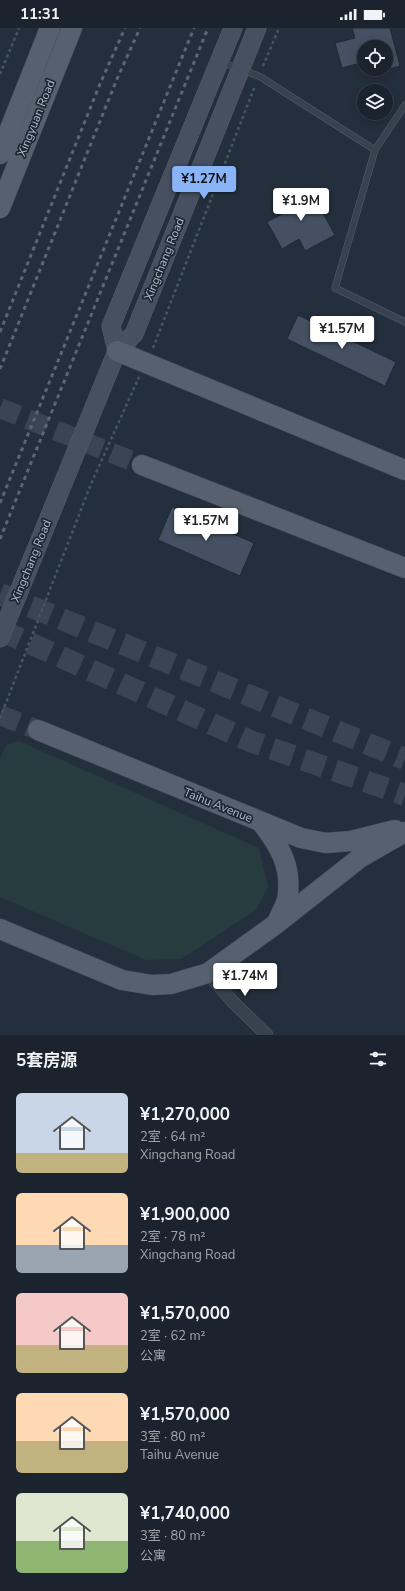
<!DOCTYPE html>
<html lang="zh">
<head>
<meta charset="utf-8">
<style>
	body { margin:0; font-family:"Nunito Sans","Noto Sans SC",sans-serif; background:#282f3a; color:#f1f3f6; height:100vh; display:flex; flex-direction:column; font-size:15px; white-space:nowrap }
	* { box-sizing:border-box; margin:0 }
	p { font-size:13px; color:#a0a4aa }
	.icon { flex:none; width:22px; height:22px; fill:none; stroke:currentColor; stroke-width:2; stroke-linecap:round; stroke-linejoin:round }
	.map { position:relative; height:1007px; overflow:hidden }
	.sheet { display:flex; flex-direction:column; background:#1b232e; flex:1 }
	.sheet>* { flex:none }
	.controls { position:absolute; left:357px; top:12px; display:grid; gap:8px }
	.controls a { display:grid; place-items:center; width:36px; height:36px; border-radius:50%; background:#1b232e; box-shadow:0 2px 10px #0003,0 0 0 1px #39404a; font-size:20px }
	.price { position:absolute; translate:-50% -34px; padding:0 9px; border-radius:4px; background:#fff; color:#222; font-size:13px; line-height:26px; filter:drop-shadow(0 1px 2px #0008) }
	.price::after { content:''; position:absolute; left:50%; top:24px; width:12px; height:9px; margin-left:-6px; background:inherit; clip-path:polygon(0 0,100% 0,50% 100%) }
	.price.selected { background:#8ab4f8; color:#111 }
	ul { padding:0; list-style:none }
	li { display:flex; align-items:center; gap:12px; height:100px; padding:0 16px }
	li span { display:grid; place-items:center; flex:none; width:112px; height:80px; border-radius:6px; color:#555 }
	li>.icon { margin-inline-start:auto }
	span .icon { width:48px; height:48px; fill:#fffc; stroke-width:1 }
	li b { font-size:17px }
	h2 { display:flex; justify-content:space-between; align-items:center; height:48px; padding:0 16px; font-size:17px }
	.status { display:flex; justify-content:space-between; align-items:center; height:28px; padding:0 20px; background:#1b232e; direction:ltr }
	.status svg { height:11px; fill:currentColor }
	.map>svg:first-child { display:block }
	.green { fill:#263c3f }
	.building { fill:#455162; stroke:#1f2835 }
	.lines { fill:none; stroke-linecap:round; stroke-linejoin:round }
	.primary-tunnel { stroke:#3a4453; stroke-width:20; stroke-dasharray:20 10; stroke-linecap:butt }
	.highway-tunnel { stroke:#3a4453; stroke-width:22; stroke-dasharray:22 11; stroke-linecap:butt }
	.lane-casing { stroke:#565f6c; stroke-width:7 }
	.street-casing { stroke:#565f6c; stroke-width:13 }
	.secondary-casing { stroke:#565f6c; stroke-width:19 }
	.primary-casing { stroke:#414a57; stroke-width:21 }
	.path { stroke:#44595c; stroke-width:2.5; stroke-dasharray:3 3; stroke-linecap:butt }
	.lane { stroke:#38414e; stroke-width:6 }
	.street { stroke:#38414e; stroke-width:12 }
	.secondary { stroke:#465061; stroke-width:18 }
	.primary { stroke:#56606e; stroke-width:20 }
	.rail { stroke:#5a6575; stroke-width:3; stroke-dasharray:4 4; stroke-linecap:butt }
	.labels { text-anchor:middle; dominant-baseline:central; stroke-width:3.5; stroke-linejoin:round; paint-order:stroke }
	.street-label { font-size:12px; fill:#b4bcc9; stroke:#1d2633 }
</style>
</head>
<body>
<div class="status"><b>11:31</b><svg viewBox="0 0 49 12"><path d="M0 12V9h3v3zM5 12V6h3v6zM10 12V3h3v9zM15 12V0h3v12zM26 1h20v11H26zM47 4h2v5h-2z"/></svg></div>
<div class="map">
<svg width="405" height="1007" viewBox="0 0 405 1007">
	<rect width="100%" height="100%" fill="#242f3e"/>
	<path class="green" d="M19,713L259,820L268,859L256,882L181,931L146,932L0,869V731L6,717Z"/>
	<path class="building" d="M352,0H390L400,38L377,45L376,41H386V19H364V34L342,40L335,15L355,10Z
		M308,158L335,207L305,223L299,211L282,221L267,194L286,184L281,173Z
		M298,287L396,334L385,358L287,311Z
		M172,479L254,515L240,548L158,512Z"/>
	<g class="lines">
		<path class="primary-tunnel" d="M0,380L142,437
			M0,687L38,702"/>
		<path class="highway-tunnel" d="M0,566L405,731
			M0,602L250,713L405,767"/>
		<defs>
			<path id="lane" d="M220,34L259,48L375,122L335,260L405,294
				M375,122L405,77"/>
			<path id="street" d="M208,945L233,974L267,1007"/>
			<path id="secondary" d="M117,323L111,298L233,0
				M0,610L117,323L134,306L257,0"/>
			<path id="primary" d="M0,126L50,0
				M0,180L72,0
				M117,323L405,442
				M142,437L405,540
				M38,702L301,810L326,815L351,813L395,802
				M261,794C280,818 293,840 287,872C285,879 280,887 277,895
				M0,901L122,952L152,957L171,956L208,945L276,896L361,829L405,804"/>
		</defs>
		<use href="#lane" class="lane-casing"/>
		<use href="#street" class="street-casing"/>
		<use href="#secondary" class="secondary-casing"/>
		<use href="#primary" class="primary-casing"/>
		<path class="path" d="M263,38L279,0
			M0,46L19,0
			M153,320L255,58
			M0,690L91,456L139,349"/>
		<use href="#lane" class="lane"/>
		<use href="#street" class="street"/>
		<use href="#secondary" class="secondary"/>
		<use href="#primary" class="primary"/>
		<path class="rail" d="M0,304L100,56L125,0
			M0,341L117,51L140,0
			M0,475L194,0
			M0,511L208,0"/>
	</g>
	<g class="labels">
		<g class="street-label">
			<text transform="translate(36 90) rotate(-68)">Xingyuan Road</text>
			<text transform="translate(164 231) rotate(-68)">Xingchang Road</text>
			<text transform="translate(31 533) rotate(-68)">Xingchang Road</text>
			<text transform="translate(218 777) rotate(22)">Taihu Avenue</text>
		</g>
	</g>
</svg>
<div class="controls">
<a><svg class="icon" aria-label="locate" viewBox="0 0 24 24"><circle cx="12" cy="12" r="6"/><path d="M12 2v4M12 18v4M2 12h4M18 12h4"/></svg></a>
<a><svg class="icon" aria-label="layers" viewBox="0 0 24 24"><path d="M12 4l9 5-9 5-9-5zM3 14l9 5 9-5"/></svg></a>
</div>
<b class="price selected" style="left:204px;top:172px">¥1.27M</b>
<b class="price" style="left:301px;top:194px">¥1.9M</b>
<b class="price" style="left:342px;top:322px">¥1.57M</b>
<b class="price" style="left:206px;top:514px">¥1.57M</b>
<b class="price" style="left:245px;top:969px">¥1.74M</b>
</div>
<section class="sheet">
<h2>5套房源<svg class="icon" aria-label="filters" viewBox="0 0 24 24"><path d="M4 7h16M4 17h16"/><circle cx="9" cy="7" r="2"/><circle cx="15" cy="17" r="2"/></svg></h2>
<ul>
<li><span style="background:linear-gradient(#c9d6e8 75%,#c2b280 0)"><svg class="icon" aria-label="home" viewBox="0 0 24 24"><path d="M3 11l9-7 9 7M6 9v11h12V9"/></svg></span><div><b>¥1,270,000</b><p>2室 · 64 m²</p><p>Xingchang Road</p></div></li>
<li><span style="background:linear-gradient(#ffd9b3 65%,#9aa5b1 0)"><svg class="icon" aria-label="home" viewBox="0 0 24 24"><path d="M3 11l9-7 9 7M6 9v11h12V9"/></svg></span><div><b>¥1,900,000</b><p>2室 · 78 m²</p><p>Xingchang Road</p></div></li>
<li><span style="background:linear-gradient(#f6c9c9 65%,#c2b280 0)"><svg class="icon" aria-label="home" viewBox="0 0 24 24"><path d="M3 11l9-7 9 7M6 9v11h12V9"/></svg></span><div><b>¥1,570,000</b><p>2室 · 62 m²</p><p>公寓</p></div></li>
<li><span style="background:linear-gradient(#ffd9b3 60%,#c2b280 0)"><svg class="icon" aria-label="home" viewBox="0 0 24 24"><path d="M3 11l9-7 9 7M6 9v11h12V9"/></svg></span><div><b>¥1,570,000</b><p>3室 · 80 m²</p><p>Taihu Avenue</p></div></li>
<li><span style="background:linear-gradient(#dfe7d0 60%,#8fb573 0)"><svg class="icon" aria-label="home" viewBox="0 0 24 24"><path d="M3 11l9-7 9 7M6 9v11h12V9"/></svg></span><div><b>¥1,740,000</b><p>3室 · 80 m²</p><p>公寓</p></div></li>
</ul>
</section>
</body>
</html>
